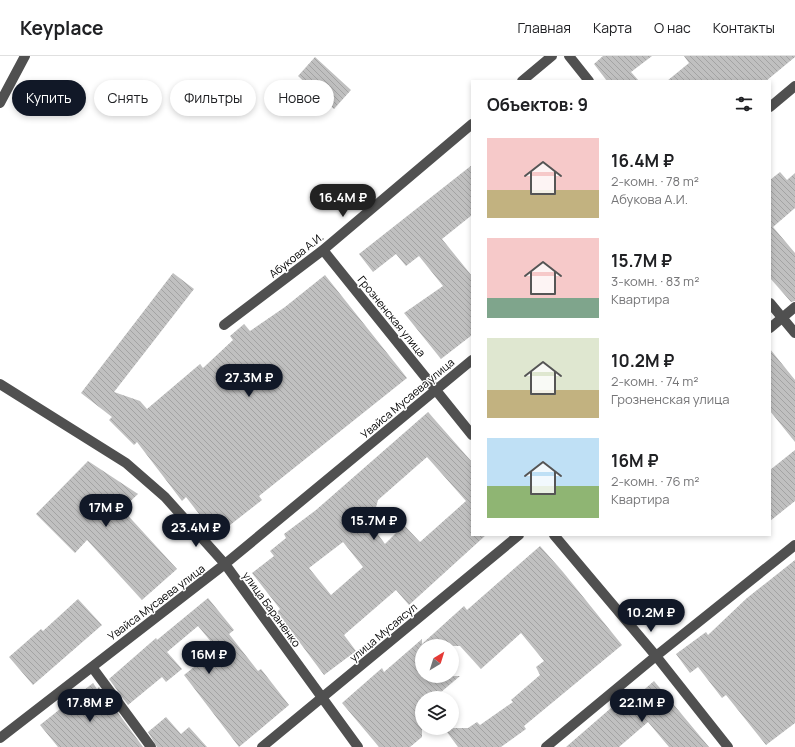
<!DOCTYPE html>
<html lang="ru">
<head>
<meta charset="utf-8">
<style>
	body { margin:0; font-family:Manrope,sans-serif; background:#f6f6f6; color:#202124; height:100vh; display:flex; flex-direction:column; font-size:15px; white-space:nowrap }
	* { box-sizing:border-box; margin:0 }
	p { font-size:13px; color:#757577 }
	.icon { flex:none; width:22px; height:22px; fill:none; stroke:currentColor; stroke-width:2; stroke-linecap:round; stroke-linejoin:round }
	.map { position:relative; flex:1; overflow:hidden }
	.side { position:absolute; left:471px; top:24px; width:300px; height:456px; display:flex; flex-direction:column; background:#fff; border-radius:0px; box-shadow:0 2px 6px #0003 }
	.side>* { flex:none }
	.banner { position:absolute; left:12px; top:24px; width:380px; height:36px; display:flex; gap:8px }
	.needle { width:26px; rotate:38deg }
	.tools { position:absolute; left:415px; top:583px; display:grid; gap:8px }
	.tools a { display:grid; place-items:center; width:44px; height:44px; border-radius:50%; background:#fff; box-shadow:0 2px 6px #0003; font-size:20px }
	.price { position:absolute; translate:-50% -34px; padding:0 9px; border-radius:14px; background:#111827; color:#fff; font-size:13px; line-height:26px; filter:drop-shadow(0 1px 2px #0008) }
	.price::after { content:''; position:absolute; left:50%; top:24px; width:12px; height:9px; margin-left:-6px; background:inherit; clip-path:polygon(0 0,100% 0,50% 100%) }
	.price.selected { background:#222; color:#fff }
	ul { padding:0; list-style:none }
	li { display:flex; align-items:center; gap:12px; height:100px; padding:0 16px }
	li span { display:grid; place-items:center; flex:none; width:112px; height:80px; border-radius:0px; color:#555 }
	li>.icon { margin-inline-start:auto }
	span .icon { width:48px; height:48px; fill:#fffc; stroke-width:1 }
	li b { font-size:17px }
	h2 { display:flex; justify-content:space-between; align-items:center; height:48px; padding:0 16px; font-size:17px }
	.pill { padding:0 14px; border-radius:18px; background:#fff; box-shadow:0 2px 6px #0003; font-size:14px; line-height:36px }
	.pill.selected { background:#111827; color:#fff }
	header { display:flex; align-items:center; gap:24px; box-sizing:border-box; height:56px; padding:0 20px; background:#fff; border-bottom:1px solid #e0e0e0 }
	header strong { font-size:19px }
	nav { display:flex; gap:22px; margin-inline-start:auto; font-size:14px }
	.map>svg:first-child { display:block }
	.building { fill:url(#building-back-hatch); fill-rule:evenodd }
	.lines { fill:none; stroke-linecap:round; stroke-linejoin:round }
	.minor { stroke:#505050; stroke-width:10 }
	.labels { text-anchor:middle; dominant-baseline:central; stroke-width:3; stroke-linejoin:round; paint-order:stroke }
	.street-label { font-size:11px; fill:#000; stroke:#fff }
</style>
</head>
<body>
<header>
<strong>Keyplace</strong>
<nav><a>Главная</a><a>Карта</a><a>О нас</a><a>Контакты</a></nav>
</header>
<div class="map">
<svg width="795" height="691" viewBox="0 0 795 691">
	<defs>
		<pattern id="building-back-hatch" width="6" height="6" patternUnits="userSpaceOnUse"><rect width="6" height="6" fill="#c0c0c0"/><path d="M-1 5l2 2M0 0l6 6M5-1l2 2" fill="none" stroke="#a3a3a3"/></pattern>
	</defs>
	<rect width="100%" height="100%" fill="#fff"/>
	<path class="building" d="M603,0H652L631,16L639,25H607L594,8Z
		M684,0H795V1L766,25H667L689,7Z
		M315,1L351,34L334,53L298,20Z
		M472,109V159L442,183L472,220V279L441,303L404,257L443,230L419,200L406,210L396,198L373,216L359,198Z
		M780,116L787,124L795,117V152L773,171L795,197V245L791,246L770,222V124Z
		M173,217L194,233L114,336L140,345L147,353L200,308L203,312L233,284L230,280L244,268L250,275L285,251L325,219L407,322L259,440L262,444L216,480L186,441L182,445L137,386L134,389L109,364L112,361L81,337Z
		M770,293L795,324V386L770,355Z
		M428,356L472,406V479H486L409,549L396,534L344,579L356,595L324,619L277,556L280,553L252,517L274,500L270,495L286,482L284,478L316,454ZM427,401L466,445L420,486L404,469L385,488L371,469L378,444ZM343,486L363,511L331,539L309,512Z
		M795,394V445L770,465V414Z
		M88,405L138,438L122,453L177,513L142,544L87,484L75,497L36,458Z
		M540,490L563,516L622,589L524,670L526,673L501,691H458L444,672H468L477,666L480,669L513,646L511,644L540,619L536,611L544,605L521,577L481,613L460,590H422V620H460L434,642H422V681L410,691H379L342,647L382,612L384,616L422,583V588L464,550L467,554Z
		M795,504V667L766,689L726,639L722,642L698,611L690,617L676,598L706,576L708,579L747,542Z
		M208,542L234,574L229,578L258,615L261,613L289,649L239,691L184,619L217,593L198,570L167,596L182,613L166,626L162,621L128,649L109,623L156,582L157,584Z
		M78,543L102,569L33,629L9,601L41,573L43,575Z
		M654,625L709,691H669L648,666L619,691H566L611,652L616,658Z
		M93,627L97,633L99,631L143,691H58L40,669Z
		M166,661L181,678L189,671L207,691H157L148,676Z"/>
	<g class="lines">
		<path class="minor" d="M569,0L589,25
			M522,25L552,0
			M0,47L25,0
			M770,51L795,30
			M323,194L472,379
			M770,247L795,277
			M224,269L323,194L472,68
			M770,272L795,251
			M0,328L126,407L165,441L225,508L358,691
			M554,479L656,600L728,691
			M92,611L151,691
			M0,682L225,508L472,304
			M262,691L519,479
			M546,691L656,600L795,489"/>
	</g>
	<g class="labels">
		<g class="street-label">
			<text transform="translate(296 199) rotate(-38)">Абукова А.И.</text>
			<text transform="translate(392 260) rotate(51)">Грозненская улица</text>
			<text transform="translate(407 342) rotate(-40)">Увайса Мусаева улица</text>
			<text transform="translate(156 546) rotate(-37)">Увайса Мусаева улица</text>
			<text transform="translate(272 553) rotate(54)">улица Бараненко</text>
			<text transform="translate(383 576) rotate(-40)">улица Мусаясул</text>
		</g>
	</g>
</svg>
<div class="tools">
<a><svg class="needle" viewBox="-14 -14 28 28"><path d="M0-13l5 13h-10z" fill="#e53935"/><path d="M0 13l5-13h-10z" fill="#757577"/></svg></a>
<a><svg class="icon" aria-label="layers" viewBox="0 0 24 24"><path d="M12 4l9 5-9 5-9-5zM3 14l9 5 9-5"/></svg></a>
</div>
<b class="price selected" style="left:343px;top:162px">16.4M ₽</b>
<b class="price" style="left:249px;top:342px">27.3M ₽</b>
<b class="price" style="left:106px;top:472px">17M ₽</b>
<b class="price" style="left:374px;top:485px">15.7M ₽</b>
<b class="price" style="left:196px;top:492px">23.4M ₽</b>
<b class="price" style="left:651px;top:577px">10.2M ₽</b>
<b class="price" style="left:209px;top:619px">16M ₽</b>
<b class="price" style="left:90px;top:667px">17.8M ₽</b>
<b class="price" style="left:642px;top:667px">22.1M ₽</b>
<div class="banner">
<a class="pill selected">Купить</a>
<a class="pill">Снять</a>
<a class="pill">Фильтры</a>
<a class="pill">Новое</a>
</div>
<section class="side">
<h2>Объектов: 9<svg class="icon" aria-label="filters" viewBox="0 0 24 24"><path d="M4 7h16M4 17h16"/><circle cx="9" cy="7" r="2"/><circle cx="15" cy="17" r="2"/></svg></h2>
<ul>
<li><span style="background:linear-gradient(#f6c9c9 65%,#c2b280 0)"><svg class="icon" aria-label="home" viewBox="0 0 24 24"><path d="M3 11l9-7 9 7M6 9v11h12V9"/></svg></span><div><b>16.4M ₽</b><p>2-комн. · 78 m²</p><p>Абукова А.И.</p></div></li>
<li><span style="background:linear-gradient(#f6c9c9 75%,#7fa58c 0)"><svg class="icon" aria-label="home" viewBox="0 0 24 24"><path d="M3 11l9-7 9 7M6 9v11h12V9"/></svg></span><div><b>15.7M ₽</b><p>3-комн. · 83 m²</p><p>Квартира</p></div></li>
<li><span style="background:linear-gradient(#dfe7d0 65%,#c2b280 0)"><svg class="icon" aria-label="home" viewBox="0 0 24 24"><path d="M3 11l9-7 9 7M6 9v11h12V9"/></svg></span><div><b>10.2M ₽</b><p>2-комн. · 74 m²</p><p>Грозненская улица</p></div></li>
<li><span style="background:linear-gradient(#bfe0f5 60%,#8fb573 0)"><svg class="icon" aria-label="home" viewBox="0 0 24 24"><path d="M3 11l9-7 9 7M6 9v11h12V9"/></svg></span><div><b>16M ₽</b><p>2-комн. · 76 m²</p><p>Квартира</p></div></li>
</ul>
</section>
</div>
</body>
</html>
